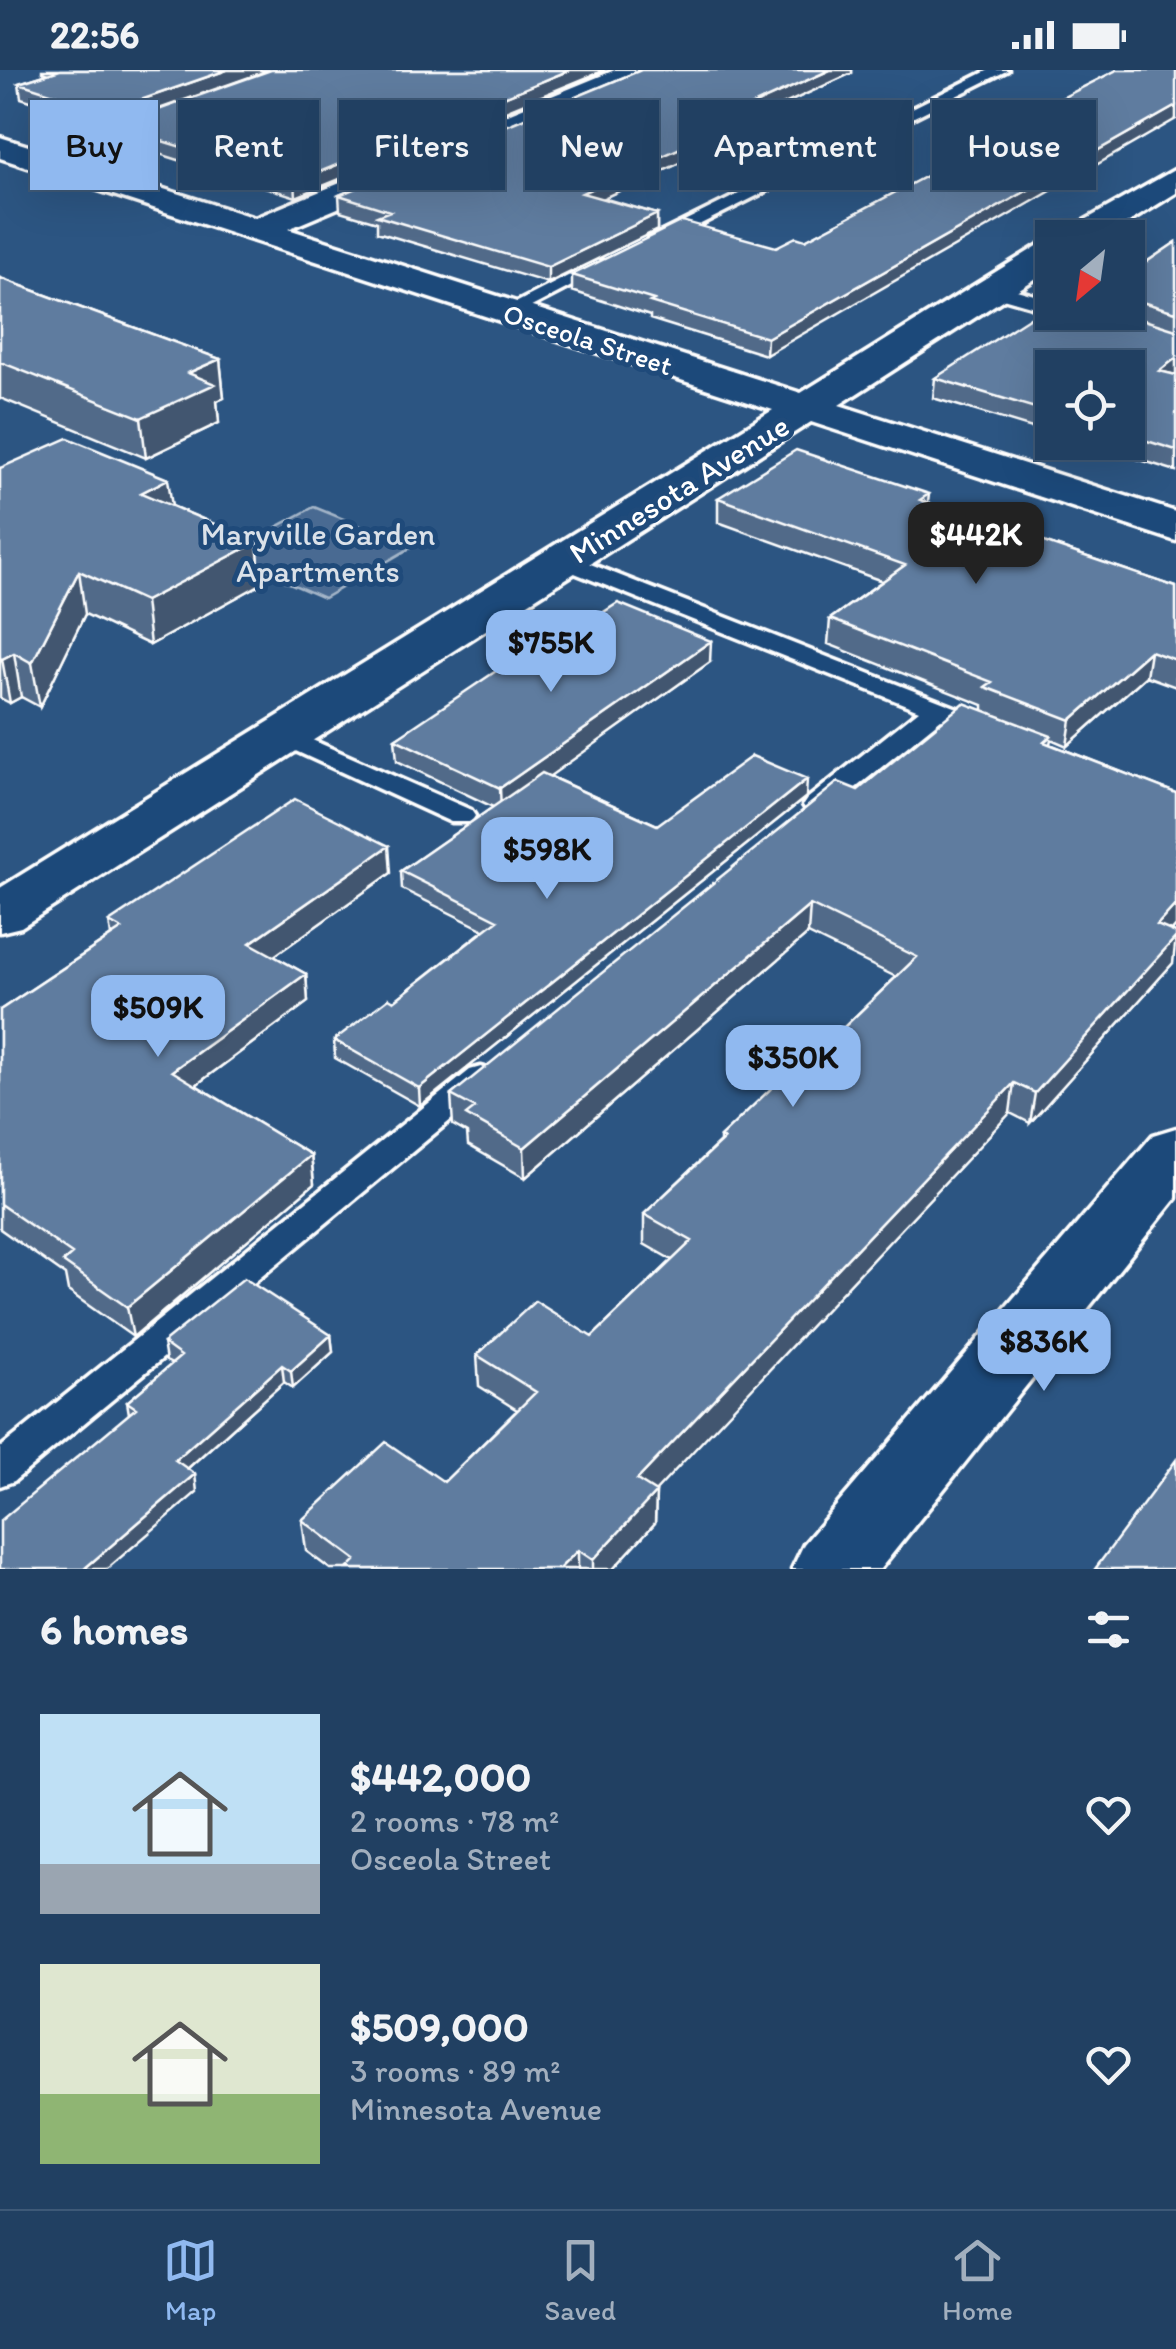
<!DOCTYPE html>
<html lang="en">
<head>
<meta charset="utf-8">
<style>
	body { margin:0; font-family:Itim,sans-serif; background:#2d4b6b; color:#f1f3f6; height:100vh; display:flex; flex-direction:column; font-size:38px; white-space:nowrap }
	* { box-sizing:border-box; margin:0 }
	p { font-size:32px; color:#a2afbe }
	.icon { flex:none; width:55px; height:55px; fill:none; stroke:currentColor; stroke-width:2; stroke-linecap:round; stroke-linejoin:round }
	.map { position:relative; height:1499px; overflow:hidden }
	.side { display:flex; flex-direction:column; background:#214062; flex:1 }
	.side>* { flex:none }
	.banner { position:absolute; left:30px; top:30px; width:1118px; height:90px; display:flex; gap:20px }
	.needle { width:65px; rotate:209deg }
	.buttons { position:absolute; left:1035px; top:150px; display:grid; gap:20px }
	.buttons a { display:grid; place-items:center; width:110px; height:110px; border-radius:0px; background:#214062; box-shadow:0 10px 40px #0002,0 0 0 2px #3e5977; font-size:50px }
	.price { position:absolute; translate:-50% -85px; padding:0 22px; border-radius:20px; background:#90b9f0; color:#111; font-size:32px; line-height:65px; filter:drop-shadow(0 2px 5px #0008) }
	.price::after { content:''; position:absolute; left:50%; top:60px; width:30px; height:22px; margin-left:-15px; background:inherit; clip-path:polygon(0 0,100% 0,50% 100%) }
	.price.selected { background:#222; color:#fff }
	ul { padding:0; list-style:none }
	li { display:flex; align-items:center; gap:30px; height:250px; padding:0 40px }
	li span { display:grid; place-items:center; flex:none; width:280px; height:200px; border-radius:0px; color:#555 }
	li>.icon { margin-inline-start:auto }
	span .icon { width:120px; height:120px; fill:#fffc; stroke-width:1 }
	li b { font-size:42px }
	h2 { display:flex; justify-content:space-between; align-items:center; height:120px; padding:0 40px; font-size:42px }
	.tag { padding:0 35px; border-radius:0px; background:#214062; box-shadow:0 10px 40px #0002,0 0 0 2px #3e5977; font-size:35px; line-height:90px }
	.tag.selected { background:#90b9f0; color:#111 }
	.status { display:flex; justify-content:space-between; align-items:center; height:70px; padding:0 50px; background:#214062; direction:ltr }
	.status svg { height:28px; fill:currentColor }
	.dock { display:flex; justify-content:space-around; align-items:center; height:140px; border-top:2px solid #3e5977; background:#214062; font-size:28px; color:#a2afbe }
	.dock a { display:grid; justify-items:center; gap:5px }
	.dock .selected { color:#90b9f0 }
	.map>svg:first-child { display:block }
	.green { fill:#486b92; stroke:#a4b5c8; stroke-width:2.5 }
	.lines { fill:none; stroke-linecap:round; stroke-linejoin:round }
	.service-casing { stroke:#fff; stroke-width:7 }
	.minor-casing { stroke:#fff; stroke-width:7 }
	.service { fill:#1f4a7a; fill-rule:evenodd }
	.minor { fill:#1f4a7a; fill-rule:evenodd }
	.wall { fill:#516b89; stroke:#fff; stroke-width:2.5 }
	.shaded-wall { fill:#42576f; stroke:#fff; stroke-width:2.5 }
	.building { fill:#5e7c9f; stroke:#fff; stroke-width:2.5 }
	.labels { text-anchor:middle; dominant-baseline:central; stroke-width:10; stroke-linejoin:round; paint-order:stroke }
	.far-street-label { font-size:28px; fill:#fff; stroke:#1f4a7a }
	.street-label { font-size:32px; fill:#fff; stroke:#1f4a7a }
	.park-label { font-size:32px; fill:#dae1e9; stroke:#1f4a7a }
</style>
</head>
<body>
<div class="status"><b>22:56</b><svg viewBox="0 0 49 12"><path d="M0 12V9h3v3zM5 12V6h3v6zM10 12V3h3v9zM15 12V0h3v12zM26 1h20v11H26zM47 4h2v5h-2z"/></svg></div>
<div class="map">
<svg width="1176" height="1499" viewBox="0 0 1176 1499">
	<rect width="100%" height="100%" fill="#2c5582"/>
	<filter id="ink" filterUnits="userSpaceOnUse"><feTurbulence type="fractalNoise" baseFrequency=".01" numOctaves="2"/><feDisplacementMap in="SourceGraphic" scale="20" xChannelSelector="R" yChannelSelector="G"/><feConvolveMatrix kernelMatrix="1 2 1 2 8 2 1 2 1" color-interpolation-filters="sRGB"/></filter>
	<g filter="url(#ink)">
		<path class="green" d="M314,437L412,477L324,528L225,485Z"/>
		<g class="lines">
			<defs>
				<path id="service" d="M989,0H1008L663,173L648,169Z
					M140,48L154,51L43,92L29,89Z
					M599,190L614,194L514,246L498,242Z
					M992,213L1052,230V242L985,223V215Z
					M565,484L960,639L964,644L951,652L941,649L827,741H807L803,735L807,729L919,640L557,496V486Z
					M285,658L471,740L475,746L471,752H451L276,672L272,666Z
					M481,997L492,1000L497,1008L492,1016L14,1411L0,1416V1378L470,1000Z"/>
				<path id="minor" d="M615,0H656L651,6L288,159L801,323L1039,175L1052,172V198L839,335L1176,442V471L811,352L21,857L0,862V818L773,340L0,88V67L255,148Z
					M1176,99V123L1103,168H1061L1066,161Z
					M1176,1058V1128L880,1499H792L804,1474L1153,1065Z"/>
			</defs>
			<use href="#service" class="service-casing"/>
			<use href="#minor" class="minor-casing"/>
			<use href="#service" class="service"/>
			<use href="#minor" class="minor"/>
		</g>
		<path class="wall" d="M42,0H269L91,63L58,53L56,39L21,28L19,13L48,4L42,2Z
			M271,0H605L296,127L115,70L113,56Z
			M641,0H852V3L756,47V53L746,58V63L603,128L657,144V160L548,213L377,162V152L340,141L339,125Z
			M1117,0L766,285L650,249V246L572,221V205L776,177L805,170L1008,63L1009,55Z
			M1176,172V401L1082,372H1128V298H1052V364L933,328L935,308L1052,242H1128V199L1145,193Z
			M0,208L220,289L224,328L217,331L219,353L146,388L0,328Z
			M0,398L172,436L257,472L261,514L150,575L85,544L40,637L21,627L10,633L0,628Z
			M929,424L928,433L1176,517V617L1146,606L1067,676L1051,669L1050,674L1176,723V856L1172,861L1173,893L1030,1053L1010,1043L655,1421L656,1422L655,1453L613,1499H330L306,1481L302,1450L444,1412L517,1340L479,1316L477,1285L592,1267L672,1190L644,1174V1144L720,1072V1067L786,1013L896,907L808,864L525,1108L468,1075L467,1063L453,1055L451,1025L858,720L983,640V635L828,574L830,549L882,511L718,452V428Z
			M533,587L710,592L549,706L657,755L806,727L420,1036L335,988L334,970L394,931L484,860L402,819L401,801L493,737L397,691L395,669Z
			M391,803L274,886L306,904L308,932L196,1015L311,1085L314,1114L133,1267L68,1221L65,1205L0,1159V940L111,866L109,852Z
			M331,1265L333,1282L293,1318L284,1312L187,1399L197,1422L129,1344L127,1332L172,1294L166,1291L163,1273Z"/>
		<path class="shaded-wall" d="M227,0H269L91,63L89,48Z
			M570,0H605L296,127L295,112Z
			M830,0H852V3L756,47V53L746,58V63L582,138V123L740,46L748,37Z
			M1176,36V49L766,285L767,268Z
			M657,144V160L548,213V197Z
			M1176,288V305L1159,301Z
			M220,289L224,328L217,331L219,353L146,388L141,348L188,303Z
			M168,409L174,450L141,423Z
			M257,472L261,514L150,575L145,531Z
			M79,501L85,544L40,637L32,593Z
			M711,571L710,592L501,741L500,718Z
			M1150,581L1146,606L1067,676L1071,650Z
			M14,583L21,627L10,633L2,589Z
			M807,709L806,727L420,1036L419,1018Z
			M389,776L391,803L253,901L250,873Z
			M1176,834V856L1152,884L1157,855Z
			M810,835L808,864L525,1108L524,1078Z
			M1176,867L1173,893L1030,1053L1035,1023Z
			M306,904L308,932L177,1029L172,1001Z
			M1014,1013L1010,1043L637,1441V1410Z
			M311,1085L314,1114L133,1267L127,1237Z
			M331,1265L333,1282L293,1318L291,1301Z
			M282,1295L284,1312L178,1407L175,1390Z
			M195,1404L197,1422L107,1499H84Z
			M656,1422L655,1453L613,1499H593V1490Z
			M578,1480V1499H559Z"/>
		<path class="building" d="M60,0H227L89,48L56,38L76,31L19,13Z
			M271,0H570L295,112L113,56Z
			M641,0H830L748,37L757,39L740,46L746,48L582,123L657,144L548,197L377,146L390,141L339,125Z
			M1117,0H1176V36L767,268L650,232L654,230L572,205L682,151L776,177L796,167L805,170L1019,57L1009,55Z
			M1176,172V242L1128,228V199L1139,191L1145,193Z
			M0,208L220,289L188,303L215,314L141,348L0,292Z
			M1052,233V242H1119L1176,260V288L1159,301L1176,305V380L1128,365V298H1052V343L935,308Z
			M68,368L168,409L141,423L257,472L145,531L79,501L32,593L14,583L2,589L0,588V398Z
			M796,380L929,424L920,430L1176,517V590L1150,581L1071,650L985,617L992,612L830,549L905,495L718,428Z
			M618,533L711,571L500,718L395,669L523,583L533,587Z
			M964,633L1051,666L1044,672L1176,723V834L1157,855L1176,863V867L1035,1023L1014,1013L637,1410L656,1422L593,1490L578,1480L559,1499H347L356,1490L302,1450L386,1372L444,1412L536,1322L477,1285L535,1231L592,1267L692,1171L644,1144L724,1069L720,1067L780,1010L786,1013L917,887L810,835L524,1078L466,1045L475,1038L451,1025L838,712L858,720Z
			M752,686L807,709L419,1018L334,970L389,928L394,931L498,850L401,801L542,703L657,755Z
			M295,729L389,776L250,873L306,904L172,1001L311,1085L127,1237L63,1192L72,1184L0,1134V940L122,859L109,852Z
			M244,1208L331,1265L291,1301L282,1295L175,1390L195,1404L84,1499H0V1451L136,1338L127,1332L181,1286L163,1273Z
			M1176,1390V1499H1095Z"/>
	</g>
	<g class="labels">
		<g class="far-street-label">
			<text transform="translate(588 269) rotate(18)">Osceola Street</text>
		</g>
		<g class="street-label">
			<text transform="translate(679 419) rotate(-32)">Minnesota Avenue</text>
		</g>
		<g class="park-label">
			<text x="318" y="464">Maryville Garden<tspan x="318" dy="37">Apartments</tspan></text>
		</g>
	</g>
</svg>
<div class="buttons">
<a><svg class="needle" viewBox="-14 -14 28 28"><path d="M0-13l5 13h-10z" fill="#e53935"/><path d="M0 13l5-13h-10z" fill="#a2afbe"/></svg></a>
<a><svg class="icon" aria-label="locate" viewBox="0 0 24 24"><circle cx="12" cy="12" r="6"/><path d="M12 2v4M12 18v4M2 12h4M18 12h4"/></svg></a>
</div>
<b class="price selected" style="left:976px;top:517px">$442K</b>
<b class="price" style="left:551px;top:625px">$755K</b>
<b class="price" style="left:547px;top:832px">$598K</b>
<b class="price" style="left:158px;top:990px">$509K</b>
<b class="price" style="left:793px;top:1040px">$350K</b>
<b class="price" style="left:1044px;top:1324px">$836K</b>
<div class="banner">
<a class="tag selected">Buy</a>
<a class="tag">Rent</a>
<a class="tag">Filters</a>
<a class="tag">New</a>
<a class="tag">Apartment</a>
<a class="tag">House</a>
</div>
</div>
<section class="side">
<h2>6 homes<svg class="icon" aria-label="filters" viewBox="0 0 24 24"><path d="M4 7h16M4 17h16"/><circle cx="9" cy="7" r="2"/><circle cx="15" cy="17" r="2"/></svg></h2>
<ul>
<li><span style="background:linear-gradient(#bfe0f5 75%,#9aa5b1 0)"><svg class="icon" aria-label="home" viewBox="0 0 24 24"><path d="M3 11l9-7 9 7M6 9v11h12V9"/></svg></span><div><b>$442,000</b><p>2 rooms · 78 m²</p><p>Osceola Street</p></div><svg class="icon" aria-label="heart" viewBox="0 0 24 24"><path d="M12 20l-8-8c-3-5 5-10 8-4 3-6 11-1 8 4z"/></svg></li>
<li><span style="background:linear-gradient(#dfe7d0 65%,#8fb573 0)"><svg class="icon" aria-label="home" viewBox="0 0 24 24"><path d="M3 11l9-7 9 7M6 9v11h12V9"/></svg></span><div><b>$509,000</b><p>3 rooms · 89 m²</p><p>Minnesota Avenue</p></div><svg class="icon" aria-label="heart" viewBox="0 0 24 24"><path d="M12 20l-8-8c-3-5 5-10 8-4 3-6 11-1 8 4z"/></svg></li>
</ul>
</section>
<nav class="dock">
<a class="selected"><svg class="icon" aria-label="map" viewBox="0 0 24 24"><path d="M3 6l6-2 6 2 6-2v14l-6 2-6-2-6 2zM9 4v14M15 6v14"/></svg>Map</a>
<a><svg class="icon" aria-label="saved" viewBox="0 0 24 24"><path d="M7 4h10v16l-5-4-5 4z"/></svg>Saved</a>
<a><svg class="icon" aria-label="home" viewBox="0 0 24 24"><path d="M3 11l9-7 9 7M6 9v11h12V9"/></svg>Home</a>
</nav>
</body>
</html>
